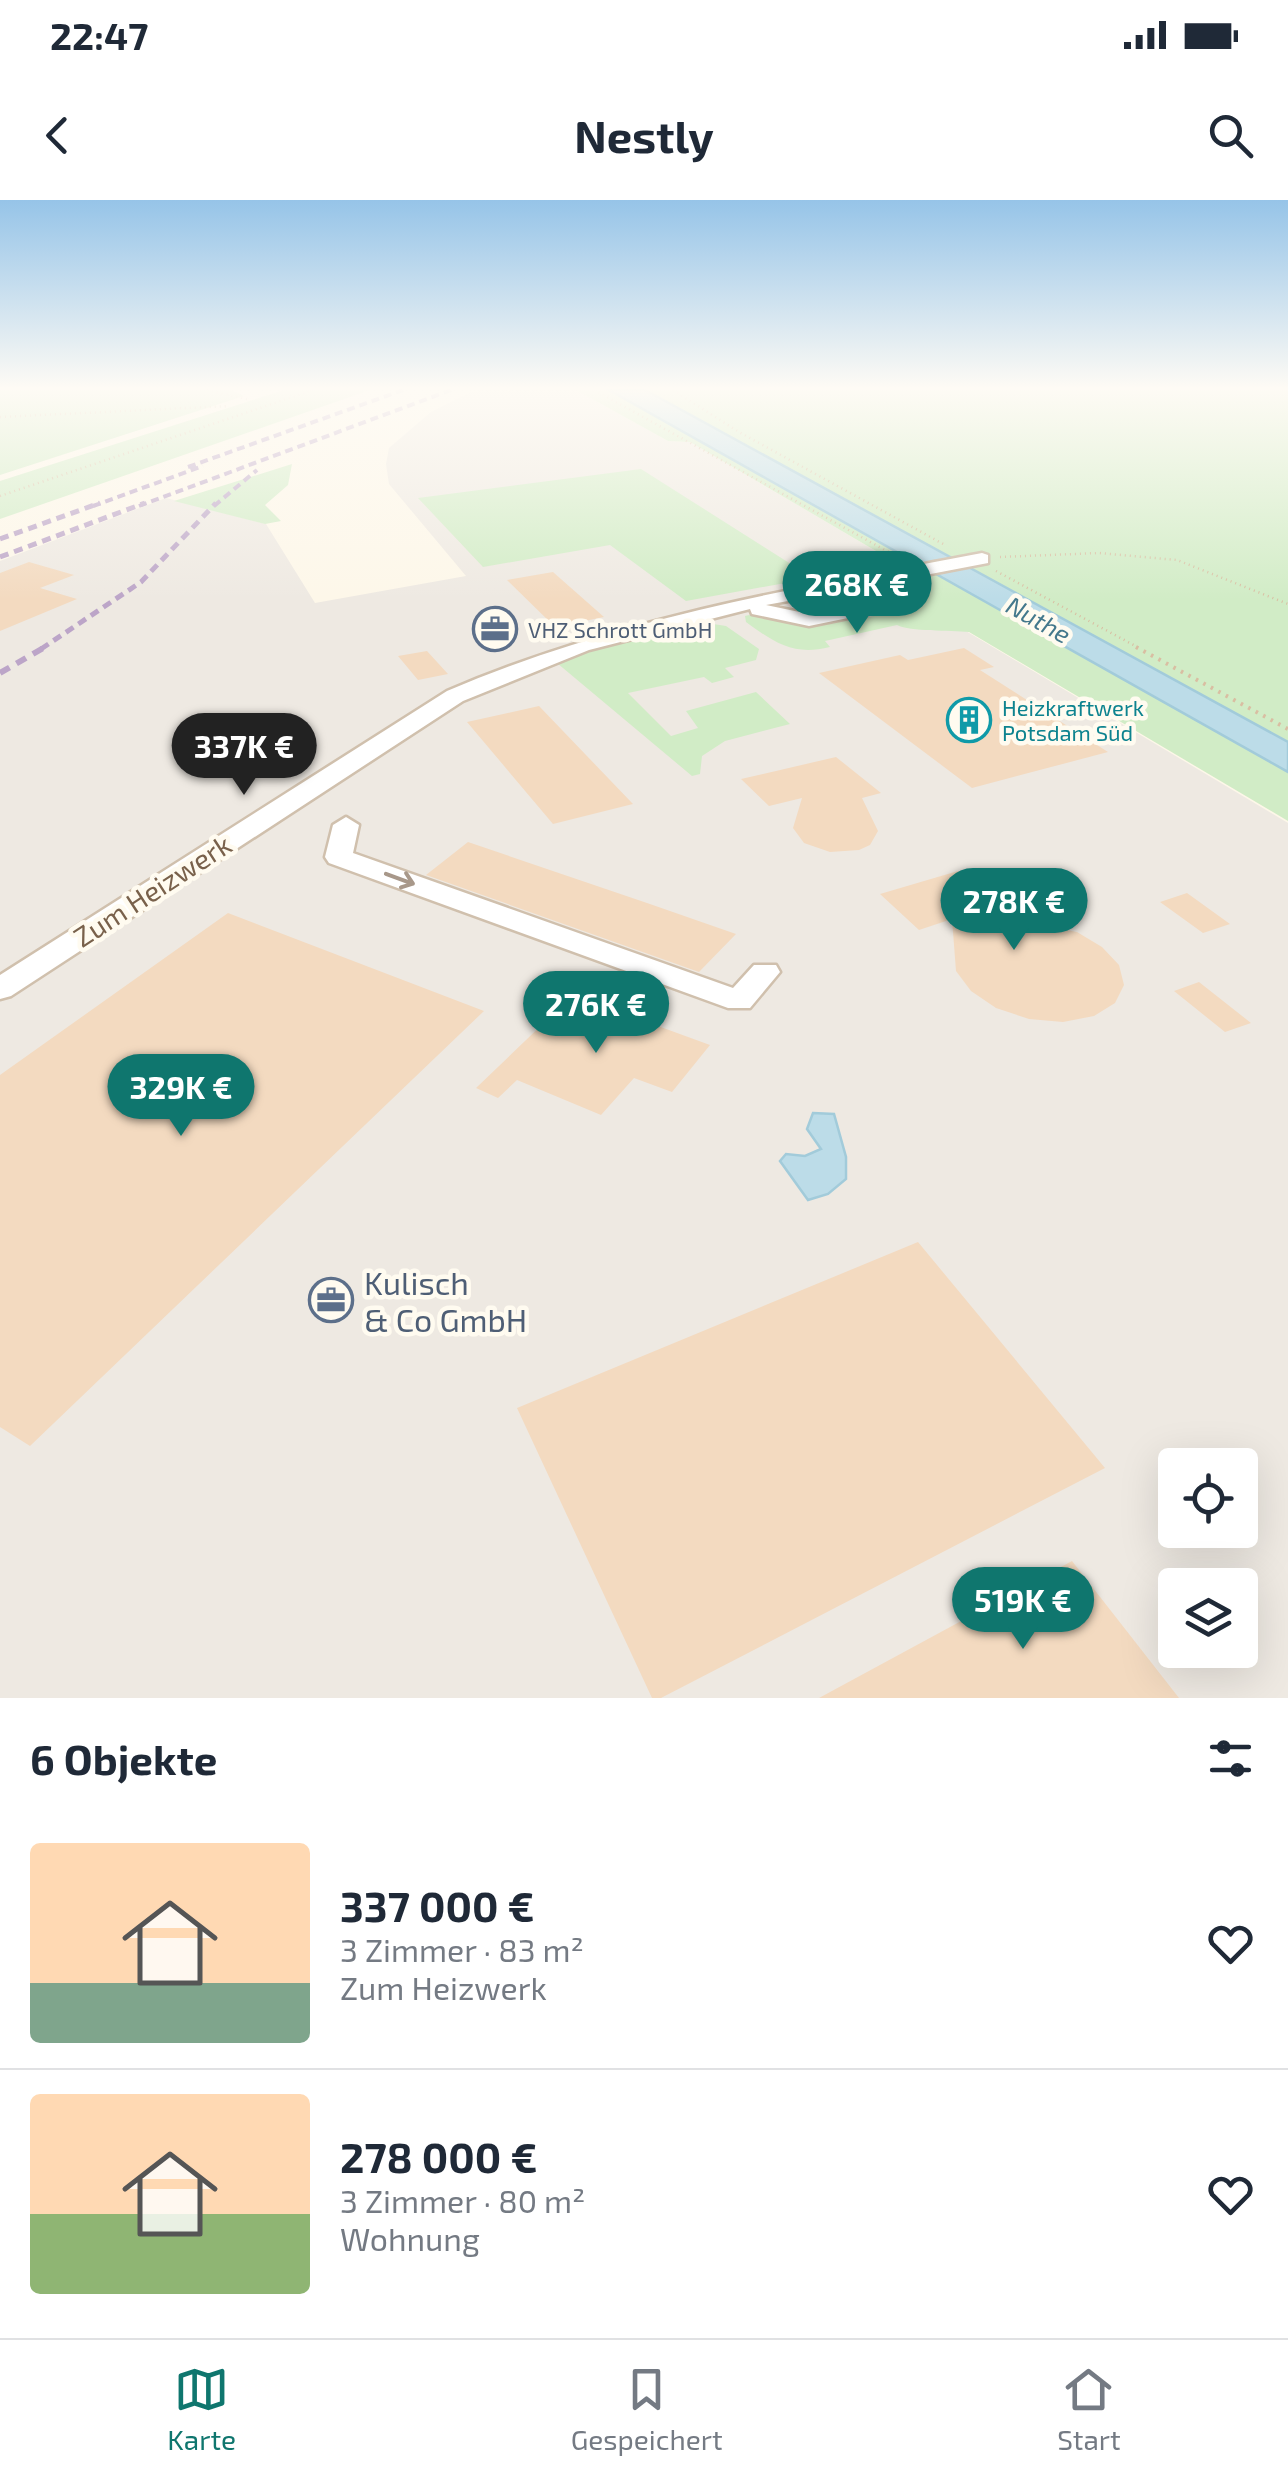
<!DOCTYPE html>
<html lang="de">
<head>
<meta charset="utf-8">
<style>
	body { margin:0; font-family:"Exo 2",sans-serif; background:#f2f2f3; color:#1f2937; height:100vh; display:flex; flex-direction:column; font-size:38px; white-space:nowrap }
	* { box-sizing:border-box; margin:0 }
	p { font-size:32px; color:#747a83 }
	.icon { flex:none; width:55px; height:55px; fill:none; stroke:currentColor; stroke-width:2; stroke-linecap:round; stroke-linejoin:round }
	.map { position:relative; height:1498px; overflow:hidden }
	.details { display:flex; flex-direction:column; background:#fff; flex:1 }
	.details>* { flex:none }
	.tools { position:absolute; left:1158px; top:1248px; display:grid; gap:20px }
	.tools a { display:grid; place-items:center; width:100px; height:100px; border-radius:10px; background:#fff; box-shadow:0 10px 40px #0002; font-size:50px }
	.price { position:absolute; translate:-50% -85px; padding:0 22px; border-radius:35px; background:#0f766e; color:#fff; font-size:32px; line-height:65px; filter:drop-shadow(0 2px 5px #0008) }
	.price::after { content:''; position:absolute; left:50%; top:60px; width:30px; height:22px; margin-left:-15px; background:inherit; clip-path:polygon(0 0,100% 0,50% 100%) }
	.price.current { background:#222; color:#fff }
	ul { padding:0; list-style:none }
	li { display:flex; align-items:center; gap:30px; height:250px; padding:0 30px }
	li+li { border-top:2px solid #e0e1e3 }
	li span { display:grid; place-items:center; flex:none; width:280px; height:200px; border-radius:10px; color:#555 }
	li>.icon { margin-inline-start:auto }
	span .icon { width:120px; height:120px; fill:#fffc; stroke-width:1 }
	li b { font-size:42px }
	h2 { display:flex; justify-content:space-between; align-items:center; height:120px; padding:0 30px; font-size:42px }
	.status { display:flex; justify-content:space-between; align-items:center; height:70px; padding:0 50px; background:#fff; direction:ltr }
	.status svg { height:28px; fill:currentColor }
	header { display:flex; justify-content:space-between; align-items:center; height:130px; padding:0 30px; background:#fff; font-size:45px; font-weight:700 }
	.tab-bar { display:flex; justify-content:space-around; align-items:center; height:140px; border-top:2px solid #e0e1e3; background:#fff; font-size:28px; color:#747a83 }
	.tab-bar a { display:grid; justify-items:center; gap:5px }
	.tab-bar .current { color:#0f766e }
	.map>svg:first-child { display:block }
	.industrial { fill:#eee9e2; fill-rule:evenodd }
	.green { fill:#d1ecc6 }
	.water { fill:#bcdce8; stroke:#a2cbda; stroke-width:2.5 }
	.building { fill:#f3dac0 }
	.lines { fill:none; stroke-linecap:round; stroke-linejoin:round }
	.minor-casing { stroke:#d0c0ad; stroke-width:5 }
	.path-far1 { stroke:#d9bea2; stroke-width:2.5; stroke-dasharray:1 4; stroke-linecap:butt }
	.path { stroke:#d9bea2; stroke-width:4; stroke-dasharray:2.5 6; stroke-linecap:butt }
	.minor { fill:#fff; fill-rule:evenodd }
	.rail-far2 { stroke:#bca5c8; stroke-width:4; stroke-dasharray:8 5; stroke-linecap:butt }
	.rail-far1 { stroke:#bca5c8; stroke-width:5; stroke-dasharray:9 6; stroke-linecap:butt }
	.rail { stroke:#bca5c8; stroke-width:6; stroke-dasharray:11 8; stroke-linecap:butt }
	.oneway { stroke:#a8988a }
	.labels { text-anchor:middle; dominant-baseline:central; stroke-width:9; stroke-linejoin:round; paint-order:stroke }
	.far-service-label { font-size:22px; fill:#4e5e75; stroke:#fffbf0; text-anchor:start }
	.far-culture-label { font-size:22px; fill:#0d838f; stroke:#fffbf0; text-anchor:start }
	.far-water-label { font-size:25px; font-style:italic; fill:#44788c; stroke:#fffbf0 }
	.street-label { font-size:28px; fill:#79614b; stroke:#fffbf0 }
	.near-service-label { font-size:32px; fill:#4e5e75; stroke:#fffbf0; text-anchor:start }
</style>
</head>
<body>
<div class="status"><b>22:47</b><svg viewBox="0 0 49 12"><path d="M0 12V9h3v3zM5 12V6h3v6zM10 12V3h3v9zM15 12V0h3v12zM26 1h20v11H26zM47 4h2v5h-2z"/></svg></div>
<header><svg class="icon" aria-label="back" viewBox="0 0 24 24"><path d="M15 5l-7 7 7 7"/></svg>Nestly<svg class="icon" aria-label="search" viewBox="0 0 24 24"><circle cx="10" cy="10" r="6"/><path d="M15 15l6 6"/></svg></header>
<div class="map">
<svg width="1288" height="1498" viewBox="0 0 1288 1498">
	<rect width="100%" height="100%" fill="#fdf7e9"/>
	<path class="industrial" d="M475,190H576L668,241L690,242L905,368L929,409L1288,623V1498H0V361L166,298L266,324L315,403L466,376L389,284L386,264L389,248L431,212ZM1175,1265H1240V1330H1175ZM1175,1385H1240V1450H1175Z"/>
	<path class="green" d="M0,190H232L244,196L0,275Z
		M284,190H370L0,319V281Z
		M576,190H1288V621L969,432C950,430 910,432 897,425L825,441L830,447C793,456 775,443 746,422L745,416C774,408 872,437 890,403L876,388L910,380L905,368L690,242L668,241Z
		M292,264L288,285L265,305L281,321L265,324L174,301Z
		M641,269L813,378L686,401L610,345L483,367L418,298Z
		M700,422L726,426L759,449L756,460L725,468L734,477L712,483L704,477L628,493L671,536L698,528L686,511L756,492L790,524L725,541L702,556L700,574L692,576L557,463L624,437Z"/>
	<path class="water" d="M609,190H645L1288,542V572Z
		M813,913L834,914L846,957V979L828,994L808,1000L780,961L786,954L805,956L821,949L807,929Z"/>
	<path class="building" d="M29,362L74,375L40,388L77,399L0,431V373Z
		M553,372L604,417L555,427L507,380Z
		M964,448L994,467L980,470L1108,552L972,588L819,473L900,455L908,460Z
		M427,451L448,474L418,480L398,456Z
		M539,506L633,604L553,624L467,522Z
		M836,557L881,593L862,598L878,631L870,645L859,650L830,652L804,643L793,628L802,598L769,606L741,579Z
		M468,642L647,703L736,734L699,772L426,675Z
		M958,671L1018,721L1077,732L1102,747L1119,765L1124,785L1115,803L1094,816L1063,822L1029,819L996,808L971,791L956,771L952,719L919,730L880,694Z
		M1187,693L1230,724L1203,733L1160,702Z
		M228,713L484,811L30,1246L0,1227V875Z
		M1199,782L1251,823L1225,832L1174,791Z
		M573,795L710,845L672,892L634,878L601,915L517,880L498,898L476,888Z
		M918,1042L1105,1268L661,1498H652L517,1208Z
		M1072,1361L1179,1498H819Z"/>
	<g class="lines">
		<defs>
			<path id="minor" d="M982,353L988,355V363L863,387L887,402V410L809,426L752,414L750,409L589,450L463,501L11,796L0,799V775L447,491C619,417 799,388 982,353ZM843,391L863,403L809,414L766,405Z
				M346,617L359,625L353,653L733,788L754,765H776L780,772L750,808H728L329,663L325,657L333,625Z"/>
		</defs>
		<use href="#minor" class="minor-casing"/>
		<path class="path-far1" d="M207,190L247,199
			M594,190L894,355
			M673,190L739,232L945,345
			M0,217L229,206
			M0,296L313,190
			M1000,357L1099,353L1177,360L1288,404
			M996,371L1141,449"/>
		<path class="path" d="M1136,447L1288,529"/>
		<use href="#minor" class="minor"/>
		<path class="rail-far2" d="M188,267L403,190
			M93,306L203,266
			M139,306L451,190
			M214,306L257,270"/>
		<path class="rail-far1" d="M0,339L100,303
			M0,357L145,303
			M41,449L141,382L216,303"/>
		<path class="rail" d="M0,473L45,447"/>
	</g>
	<defs><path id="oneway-shaft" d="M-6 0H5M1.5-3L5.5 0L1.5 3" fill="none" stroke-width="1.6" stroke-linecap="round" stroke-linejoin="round" transform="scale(2.5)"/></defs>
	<use class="oneway" href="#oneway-shaft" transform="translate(400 679) rotate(20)"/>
	<linearGradient id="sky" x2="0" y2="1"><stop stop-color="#96c4e8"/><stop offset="0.47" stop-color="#fefbf5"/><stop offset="1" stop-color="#fefbf5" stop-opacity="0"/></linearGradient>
	<rect width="1288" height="400" fill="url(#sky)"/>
	<defs>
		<symbol id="office-ring" viewBox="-11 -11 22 22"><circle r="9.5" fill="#fffbf0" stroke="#5c6f8a" stroke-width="1.5"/><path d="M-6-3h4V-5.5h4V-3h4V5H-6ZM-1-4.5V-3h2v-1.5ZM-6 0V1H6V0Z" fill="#5c6f8a"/></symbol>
		<symbol id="building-ring" viewBox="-11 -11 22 22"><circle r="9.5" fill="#fffbf0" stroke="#0f9aa8" stroke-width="1.5"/><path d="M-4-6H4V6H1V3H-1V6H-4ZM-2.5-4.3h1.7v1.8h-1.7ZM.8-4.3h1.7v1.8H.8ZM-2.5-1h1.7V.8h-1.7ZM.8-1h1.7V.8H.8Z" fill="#0f9aa8"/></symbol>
	</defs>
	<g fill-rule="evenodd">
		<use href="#office-ring" x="470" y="404" width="50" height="50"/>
		<use href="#building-ring" x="944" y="495" width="50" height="50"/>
		<use href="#office-ring" x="306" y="1075" width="50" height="50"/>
	</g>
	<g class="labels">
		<g class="far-service-label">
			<text x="528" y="429">VHZ Schrott GmbH</text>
		</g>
		<g class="far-culture-label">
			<text x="1002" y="507">Heizkraftwerk<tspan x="1002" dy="25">Potsdam Süd</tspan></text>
		</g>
		<g class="far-water-label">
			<text transform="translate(1039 419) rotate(29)">Nuthe</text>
		</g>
		<g class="street-label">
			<text transform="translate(152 690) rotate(-33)">Zum Heizwerk</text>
		</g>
		<g class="near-service-label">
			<text x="364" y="1082">Kulisch<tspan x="364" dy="37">&amp; Co GmbH</tspan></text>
		</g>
	</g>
</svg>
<div class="tools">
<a><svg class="icon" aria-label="locate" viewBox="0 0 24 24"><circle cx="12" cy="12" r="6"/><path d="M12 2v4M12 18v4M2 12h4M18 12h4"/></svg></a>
<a><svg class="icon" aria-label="layers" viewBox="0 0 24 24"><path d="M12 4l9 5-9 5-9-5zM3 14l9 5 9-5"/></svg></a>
</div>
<b class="price" style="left:857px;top:436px">268K €</b>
<b class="price current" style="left:244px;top:598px">337K €</b>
<b class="price" style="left:1014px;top:753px">278K €</b>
<b class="price" style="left:596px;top:856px">276K €</b>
<b class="price" style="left:181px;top:939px">329K €</b>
<b class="price" style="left:1023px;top:1452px">519K €</b>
</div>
<section class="details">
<h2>6 Objekte<svg class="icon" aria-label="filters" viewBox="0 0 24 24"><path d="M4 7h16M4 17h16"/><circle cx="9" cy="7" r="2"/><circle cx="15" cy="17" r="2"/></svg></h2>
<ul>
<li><span style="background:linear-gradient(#ffd9b3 70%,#7fa58c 0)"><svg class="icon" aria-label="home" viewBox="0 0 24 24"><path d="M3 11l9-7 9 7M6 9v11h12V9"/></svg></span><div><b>337 000 €</b><p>3 Zimmer · 83 m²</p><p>Zum Heizwerk</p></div><svg class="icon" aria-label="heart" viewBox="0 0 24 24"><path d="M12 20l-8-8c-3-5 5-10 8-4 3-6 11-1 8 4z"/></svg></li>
<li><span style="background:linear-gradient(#ffd9b3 60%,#8fb573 0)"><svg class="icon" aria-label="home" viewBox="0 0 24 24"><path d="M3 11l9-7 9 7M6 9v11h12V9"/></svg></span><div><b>278 000 €</b><p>3 Zimmer · 80 m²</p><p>Wohnung</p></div><svg class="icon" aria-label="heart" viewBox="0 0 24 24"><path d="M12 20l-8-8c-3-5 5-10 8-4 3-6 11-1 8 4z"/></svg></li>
</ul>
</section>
<nav class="tab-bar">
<a class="current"><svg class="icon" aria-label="map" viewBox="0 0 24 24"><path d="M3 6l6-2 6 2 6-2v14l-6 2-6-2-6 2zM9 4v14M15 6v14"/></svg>Karte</a>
<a><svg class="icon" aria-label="saved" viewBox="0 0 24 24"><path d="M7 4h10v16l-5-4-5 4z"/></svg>Gespeichert</a>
<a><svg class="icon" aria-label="home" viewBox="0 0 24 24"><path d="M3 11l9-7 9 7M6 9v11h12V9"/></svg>Start</a>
</nav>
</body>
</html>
